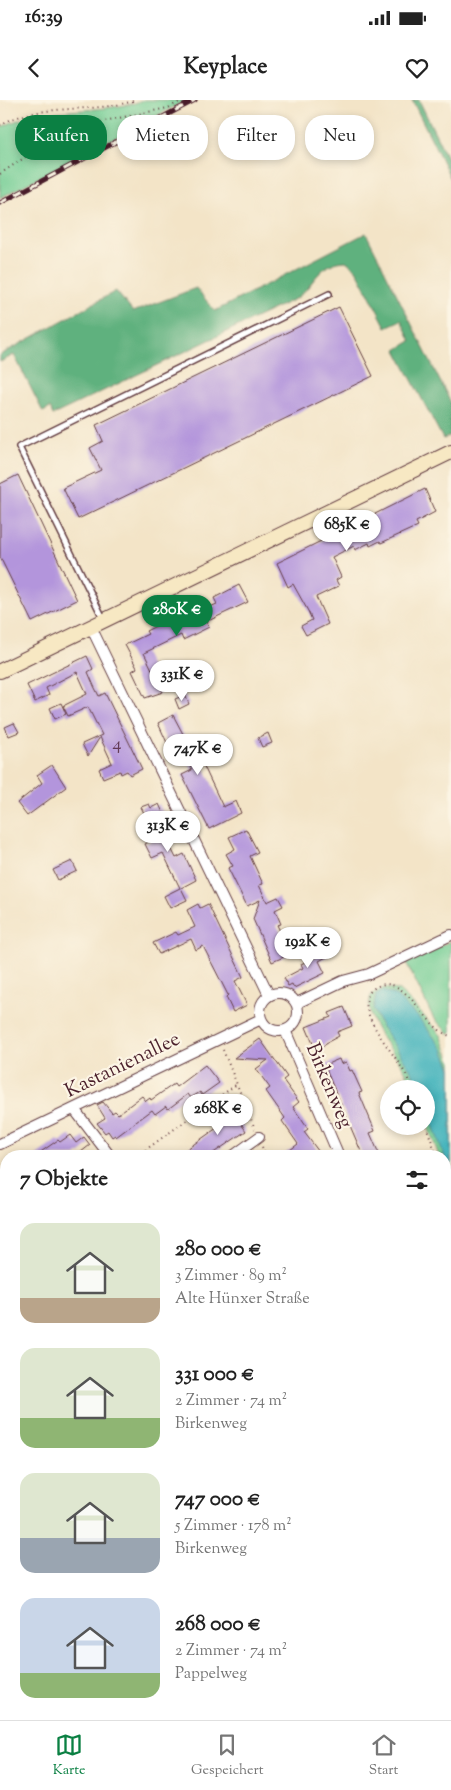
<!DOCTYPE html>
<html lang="de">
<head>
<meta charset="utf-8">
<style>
	body { margin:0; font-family:"Sorts Mill Goudy",serif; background:#f2f2f2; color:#222; height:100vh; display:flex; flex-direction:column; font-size:19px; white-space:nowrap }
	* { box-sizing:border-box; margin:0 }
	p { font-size:16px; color:#767676 }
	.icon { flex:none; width:28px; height:28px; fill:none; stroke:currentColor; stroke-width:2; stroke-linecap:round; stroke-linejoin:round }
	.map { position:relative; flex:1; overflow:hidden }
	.drawer { position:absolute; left:0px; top:1050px; width:451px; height:570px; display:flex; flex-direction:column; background:#fff; border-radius:20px 20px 0 0; box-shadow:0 2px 8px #0003 }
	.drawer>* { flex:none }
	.guide { position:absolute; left:15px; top:15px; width:421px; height:45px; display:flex; gap:10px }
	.buttons { position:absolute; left:380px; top:980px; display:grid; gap:10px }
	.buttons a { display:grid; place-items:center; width:55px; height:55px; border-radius:50%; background:#fff; box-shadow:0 2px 8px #0003; font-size:25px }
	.price { position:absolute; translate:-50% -42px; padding:0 11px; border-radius:18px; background:#fff; color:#222; font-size:16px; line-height:32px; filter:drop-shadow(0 1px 2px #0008) }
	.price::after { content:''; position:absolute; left:50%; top:30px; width:15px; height:11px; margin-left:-8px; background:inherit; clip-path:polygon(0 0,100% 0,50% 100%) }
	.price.on { background:#0b8043; color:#fff }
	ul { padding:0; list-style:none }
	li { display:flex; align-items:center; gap:15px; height:125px; padding:0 20px }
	li span { display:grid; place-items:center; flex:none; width:140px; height:100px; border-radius:15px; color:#555 }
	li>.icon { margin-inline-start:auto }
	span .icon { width:60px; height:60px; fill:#fffc; stroke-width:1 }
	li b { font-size:21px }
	h2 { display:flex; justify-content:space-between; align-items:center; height:60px; padding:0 20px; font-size:21px }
	.chip { padding:0 18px; border-radius:20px; background:#fff; box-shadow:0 2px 8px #0003; font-size:18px; line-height:45px }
	.chip.on { background:#0b8043; color:#fff }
	.status { display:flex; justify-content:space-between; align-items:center; height:35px; padding:0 25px; background:#fff; direction:ltr }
	.status svg { height:14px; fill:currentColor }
	header { display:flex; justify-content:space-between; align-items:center; height:65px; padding:0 20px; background:#fff; font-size:22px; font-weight:700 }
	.tab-bar { display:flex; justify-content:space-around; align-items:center; height:70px; border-top:1px solid #e0e0e0; background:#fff; font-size:14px; color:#767676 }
	.tab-bar a { display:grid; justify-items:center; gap:2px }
	.tab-bar .on { color:#0b8043 }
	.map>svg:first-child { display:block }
	.green { fill:#74ce95; stroke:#5f7660 }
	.forest { fill:#5fb17e; stroke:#546854 }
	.water { fill:#43b3bc; stroke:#466974 }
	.building { fill:#b395dc }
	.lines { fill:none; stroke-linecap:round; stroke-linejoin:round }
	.lane-casing { stroke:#633d42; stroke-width:8 }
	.street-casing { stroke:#633d42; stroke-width:12 }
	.secondary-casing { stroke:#633d42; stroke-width:16 }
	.path { stroke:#633d42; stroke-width:2; stroke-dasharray:1 4; stroke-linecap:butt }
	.lane { stroke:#fff; stroke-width:5 }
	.street { stroke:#fff; stroke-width:10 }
	.secondary { stroke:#f7e8c3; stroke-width:14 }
	.rail-casing { stroke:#4a1f2b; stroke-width:5 }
	.rail { stroke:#fcf5e5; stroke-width:3; stroke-dasharray:9; stroke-linecap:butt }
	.labels { text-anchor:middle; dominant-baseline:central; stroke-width:4.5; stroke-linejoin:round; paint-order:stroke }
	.number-label { font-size:18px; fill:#643c57 }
	.street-label { font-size:20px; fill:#4a1f2b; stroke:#fcf5e5 }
</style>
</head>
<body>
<div class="status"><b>16:39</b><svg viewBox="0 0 49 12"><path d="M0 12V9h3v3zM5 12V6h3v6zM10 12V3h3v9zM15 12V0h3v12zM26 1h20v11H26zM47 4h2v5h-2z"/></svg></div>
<header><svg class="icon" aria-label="back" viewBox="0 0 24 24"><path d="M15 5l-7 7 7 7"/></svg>Keyplace<svg class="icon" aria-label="heart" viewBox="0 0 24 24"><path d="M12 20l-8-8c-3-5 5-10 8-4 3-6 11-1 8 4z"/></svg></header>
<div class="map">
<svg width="451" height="1620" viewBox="0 0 451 1620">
	<rect width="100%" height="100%" fill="#fcf5e5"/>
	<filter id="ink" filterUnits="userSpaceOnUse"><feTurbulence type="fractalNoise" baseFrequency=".02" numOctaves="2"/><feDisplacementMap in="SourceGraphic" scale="10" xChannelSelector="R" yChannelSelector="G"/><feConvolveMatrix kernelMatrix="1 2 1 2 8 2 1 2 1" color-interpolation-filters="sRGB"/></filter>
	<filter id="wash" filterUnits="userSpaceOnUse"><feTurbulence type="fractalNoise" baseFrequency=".0096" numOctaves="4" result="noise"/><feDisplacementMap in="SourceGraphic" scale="20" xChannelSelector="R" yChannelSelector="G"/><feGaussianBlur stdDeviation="1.12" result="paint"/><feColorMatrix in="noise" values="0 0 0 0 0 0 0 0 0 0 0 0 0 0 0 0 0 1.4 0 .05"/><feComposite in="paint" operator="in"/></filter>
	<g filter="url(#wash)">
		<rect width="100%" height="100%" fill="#f3e4c7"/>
		<path class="green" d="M144,0H187L0,98V28C32,10 70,12 106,8C119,6 131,5 144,0Z
			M451,841V933L449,934L433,917L406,862Z
			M384,888L398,890L412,903L441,935L451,961V1088L445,1072V1056H439L426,1021V989H414C410,979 405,970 399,961C387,943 362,918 371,895Z
			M451,1605V1617L447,1620H426L436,1614H445V1609Z"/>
		<path class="forest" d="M412,0H419L451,66V79Z
			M366,133L451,303V336L443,339L396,250L411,241L401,220L386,227L356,169L346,161C319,162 315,184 297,198L53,315L50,308L43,312L14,255L0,262V255L116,191L133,212L196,188L215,211Z"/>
		<path class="water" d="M383,891L395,895L418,917L443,949L451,968V1075L426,1006V989H419L412,972L379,922L373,909L376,895Z"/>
		<g id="blocks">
			<path class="building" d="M339,207L373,276L78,419L63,388L101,370L90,348L103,341L96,325Z
				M18,375L77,500L32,522L0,457V384Z
				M425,389L435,412L416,422L418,426L381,443L380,441L370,446L369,443L355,450L354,446L332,457L341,477L336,480L339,486L316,497L328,524L306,535L301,526L312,520L308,511L293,484L288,487L277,463Z
				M239,485L248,502L206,522L209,527L183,540L181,535L144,553L163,592L145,598L132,571L137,568L125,545L148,534L146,531L172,518L174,522L217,504L214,498Z
				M87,556L93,569L88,572L94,586L99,596L105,593L142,669L130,675L127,671L121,674L120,671L103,678L99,669L112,663L100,637L88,656L82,644L102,635L88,607L68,616L63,606L87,594L77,572L46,588L49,595L35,602L27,585Z
				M185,595L189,604L179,609L175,599Z
				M61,603L66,614L55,619L50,608Z
				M173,615L191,649L205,643L210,653L200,658L223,707L236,701L241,713L209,729L182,675L192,670L184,654L174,658L158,623Z
				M14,623L19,632L9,636L5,627Z
				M268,633L272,643L262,647L258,638Z
				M52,665L66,687L27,716L17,703L42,683L37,675Z
				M149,704L151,708L159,704L172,732L165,736L176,758L184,754L196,780L181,788L187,800L170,808L164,796L180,788L163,753L152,758L145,744L156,738L141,707Z
				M246,729L258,752L250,756L263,784L259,785L267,802L278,797L283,806L275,810L281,824L277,825L284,839L279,841L286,856L272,862L253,819L260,800L247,806L228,768L233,766L226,754L235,749L229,737Z
				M72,761L77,771L58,780L53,770Z
				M198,804L200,808L208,804L243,877L235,881L247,905L233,912L226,897L228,895L203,846L196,850L191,839L159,854L153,843L176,832L178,835L195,827L187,810Z
				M322,844L328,856L319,861L325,873L294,888L292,884L288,886L284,878L303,868L301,864L317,856L313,848Z
				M344,907L352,926L337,932L339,936L326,943L322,948L317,945L314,946L306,927L331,917L329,913Z
				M260,939L287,977L283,980L299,1002L293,1007L308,1029L304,1032L322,1056H282L298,1044L282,1021L285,1018L266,991L270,988L256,969L268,960L234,958Z
				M339,959L341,964L346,962L350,971L352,970L362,992L359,993L375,1031L370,1033L380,1056H363L330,979L325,965Z
				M205,965L219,983L202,995L200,992L191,998L188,994L168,1009L166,1006L155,1014L152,1010L116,1037L115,1035L112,1037L108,1031L105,1033L97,1023L105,1018L97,1005L103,1002L112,1013L115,1011L118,1014L142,996L146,1001L150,998L151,1000L174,984L176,987Z
				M240,1004L245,1013L238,1019L246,1031L209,1056H177L234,1016L230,1011Z
				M70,1035L76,1043L84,1037L90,1045L76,1056H35L58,1040L60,1042Z"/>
		</g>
	</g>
	<g filter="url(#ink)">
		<use href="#blocks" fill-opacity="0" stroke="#633d42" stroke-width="1"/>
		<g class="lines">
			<defs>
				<path id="lane" d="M104,520L19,347L329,194
					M0,1564L6,1558"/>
				<path id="street" d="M91,527L269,895
					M260 912a19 19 0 1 1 38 0a19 19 0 1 1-38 0Z
					M297,903L343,881L369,874L451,835
					M285,930L339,1056
					M74,1009L110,1056
					M0,1044L261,919
					M233,1056L259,1037
					M445,1141L451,1137
					M445,1261L451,1269
					M0,1262L6,1271
					M0,1428L6,1423
					M0,1442L6,1450
					M445,1511L451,1507
					M0,1522L6,1529
					M66,1614L70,1620
					M150,1614L154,1620
					M281,1620L289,1614"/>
				<path id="secondary" d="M0,571L451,352"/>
			</defs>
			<use href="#lane" class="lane-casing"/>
			<use href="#street" class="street-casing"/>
			<use href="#secondary" class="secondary-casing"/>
			<path class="path" d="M0,25C42,1 93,15 136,0
				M0,74L69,28L168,8L183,0
				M223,950L255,1029
				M412,989C409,981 405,972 400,965C390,948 351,906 373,889C404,866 425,931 451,936
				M426,1026L437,1056
				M262,1047L266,1056
				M137,1056L237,984
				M445,1077L451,1093
				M0,1124L6,1133
				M445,1377L451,1373
				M445,1411L451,1420
				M237,1614L241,1620
				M403,1614L408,1620"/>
			<use href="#lane" class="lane"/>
			<use href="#street" class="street"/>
			<use href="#secondary" class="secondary"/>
			<defs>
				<path id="rail" d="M0,103L195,0"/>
			</defs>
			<use href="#rail" class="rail-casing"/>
			<use href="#rail" class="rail"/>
		</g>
	</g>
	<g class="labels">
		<g class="number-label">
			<text x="117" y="645">4</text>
		</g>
		<g class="street-label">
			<text transform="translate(123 966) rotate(-26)">Kastanienallee</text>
			<text transform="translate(328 986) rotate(67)">Birkenweg</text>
		</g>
	</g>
</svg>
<div class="buttons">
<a><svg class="icon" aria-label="locate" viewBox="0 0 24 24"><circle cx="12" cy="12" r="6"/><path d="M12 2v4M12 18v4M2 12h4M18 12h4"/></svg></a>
</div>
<b class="price" style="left:347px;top:452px">685K €</b>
<b class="price on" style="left:177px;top:537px">280K €</b>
<b class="price" style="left:182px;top:602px">331K €</b>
<b class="price" style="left:198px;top:676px">747K €</b>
<b class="price" style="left:168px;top:753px">313K €</b>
<b class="price" style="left:308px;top:869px">192K €</b>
<b class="price" style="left:218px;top:1036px">268K €</b>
<div class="guide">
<a class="chip on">Kaufen</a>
<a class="chip">Mieten</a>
<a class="chip">Filter</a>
<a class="chip">Neu</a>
</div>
<section class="drawer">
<h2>7 Objekte<svg class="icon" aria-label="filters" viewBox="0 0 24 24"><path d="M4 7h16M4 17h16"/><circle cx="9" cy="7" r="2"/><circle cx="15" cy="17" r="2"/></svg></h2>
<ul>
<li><span style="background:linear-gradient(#dfe7d0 75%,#b9a48a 0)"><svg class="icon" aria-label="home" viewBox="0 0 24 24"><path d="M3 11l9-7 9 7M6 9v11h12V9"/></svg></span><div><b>280 000 €</b><p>3 Zimmer · 89 m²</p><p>Alte Hünxer Straße</p></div></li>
<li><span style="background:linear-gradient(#dfe7d0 70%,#8fb573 0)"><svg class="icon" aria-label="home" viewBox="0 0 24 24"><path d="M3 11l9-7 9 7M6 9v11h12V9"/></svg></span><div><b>331 000 €</b><p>2 Zimmer · 74 m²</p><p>Birkenweg</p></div></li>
<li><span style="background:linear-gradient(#dfe7d0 65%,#9aa5b1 0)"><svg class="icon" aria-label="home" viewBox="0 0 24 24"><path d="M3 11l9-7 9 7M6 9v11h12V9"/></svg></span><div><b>747 000 €</b><p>5 Zimmer · 178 m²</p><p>Birkenweg</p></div></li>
<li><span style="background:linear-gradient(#c9d6e8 75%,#8fb573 0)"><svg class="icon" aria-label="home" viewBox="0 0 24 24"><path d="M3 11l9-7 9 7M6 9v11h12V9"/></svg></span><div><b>268 000 €</b><p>2 Zimmer · 74 m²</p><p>Pappelweg</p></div></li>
</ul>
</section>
</div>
<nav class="tab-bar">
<a class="on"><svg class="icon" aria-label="map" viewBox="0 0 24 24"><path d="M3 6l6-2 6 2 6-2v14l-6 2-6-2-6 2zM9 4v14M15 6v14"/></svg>Karte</a>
<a><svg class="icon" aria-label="saved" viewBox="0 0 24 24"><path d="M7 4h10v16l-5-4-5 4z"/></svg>Gespeichert</a>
<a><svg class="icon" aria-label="home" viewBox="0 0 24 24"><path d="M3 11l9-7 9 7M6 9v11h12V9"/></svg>Start</a>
</nav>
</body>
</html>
